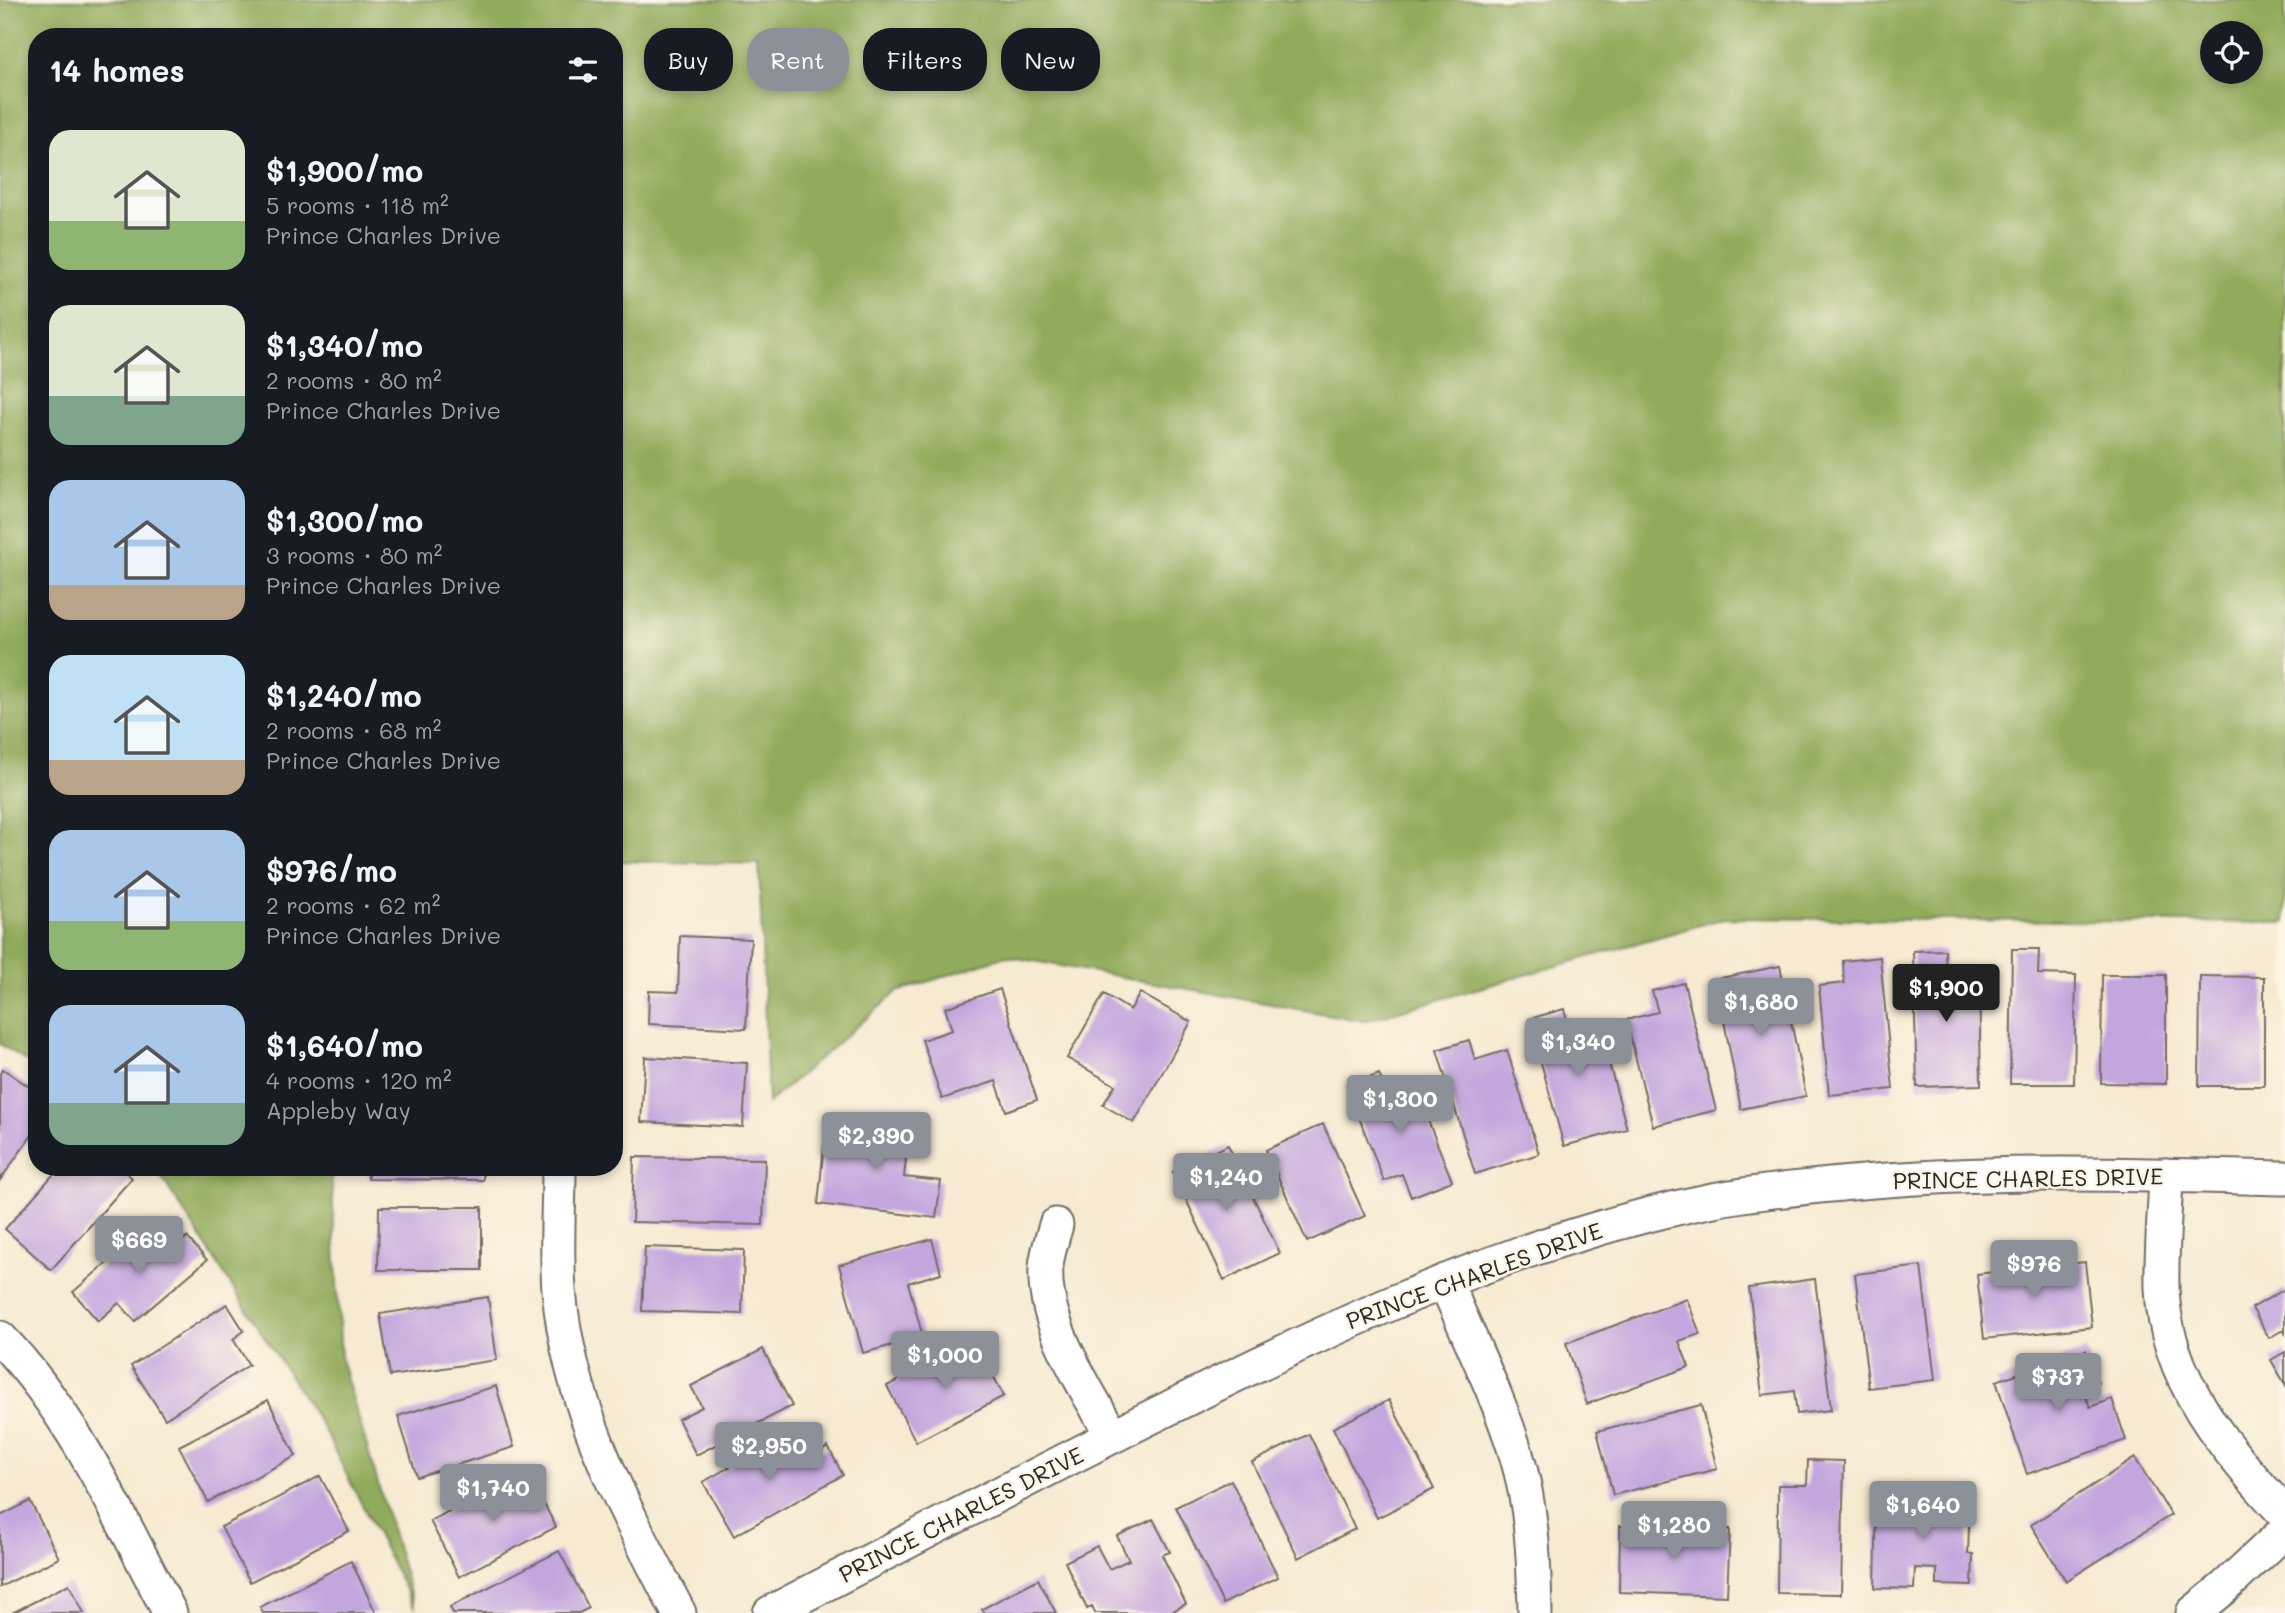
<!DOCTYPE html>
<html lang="en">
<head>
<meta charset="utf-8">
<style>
	body { margin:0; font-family:Mali,sans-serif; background:#20242c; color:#f1f3f6; height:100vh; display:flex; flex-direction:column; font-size:26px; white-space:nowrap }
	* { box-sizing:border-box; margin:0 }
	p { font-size:23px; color:#9ea1a6 }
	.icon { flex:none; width:38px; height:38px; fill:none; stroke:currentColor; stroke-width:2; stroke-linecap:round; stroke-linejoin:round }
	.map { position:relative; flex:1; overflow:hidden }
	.sheet { position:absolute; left:28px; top:28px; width:595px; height:1148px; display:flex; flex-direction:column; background:#171b24; border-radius:28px; box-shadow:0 4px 10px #0003 }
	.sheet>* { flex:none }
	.hud { position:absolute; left:644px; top:28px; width:665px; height:63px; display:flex; gap:14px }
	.controls { position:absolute; left:2200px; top:21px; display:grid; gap:14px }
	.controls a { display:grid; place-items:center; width:63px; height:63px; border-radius:50%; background:#171b24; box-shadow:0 4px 10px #0003; font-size:35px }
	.price { position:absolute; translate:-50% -60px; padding:0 16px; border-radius:7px; background:#8c9099; color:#fff; font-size:23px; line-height:46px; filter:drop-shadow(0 2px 4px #0008) }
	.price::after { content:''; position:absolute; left:50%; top:42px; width:21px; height:16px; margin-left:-10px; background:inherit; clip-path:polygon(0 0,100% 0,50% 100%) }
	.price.on { background:#222; color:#fff }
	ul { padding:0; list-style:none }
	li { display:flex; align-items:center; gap:21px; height:175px; padding:0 21px }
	li span { display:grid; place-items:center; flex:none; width:196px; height:140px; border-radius:21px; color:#555 }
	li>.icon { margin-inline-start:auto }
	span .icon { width:84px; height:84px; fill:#fffc; stroke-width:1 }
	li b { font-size:30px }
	h2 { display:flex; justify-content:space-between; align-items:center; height:84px; padding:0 21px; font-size:30px }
	.tag { padding:0 24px; border-radius:28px; background:#171b24; box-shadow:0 4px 10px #0003; font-size:24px; line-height:63px }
	.tag.on { background:#8c9099; color:#fff }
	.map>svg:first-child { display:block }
	.forest { fill:#91ab5c; stroke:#5e6b44; stroke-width:2; fill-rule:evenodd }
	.building { fill:#c3a6de }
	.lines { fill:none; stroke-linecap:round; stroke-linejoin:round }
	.street-casing { stroke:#726e65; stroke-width:37 }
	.street { stroke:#fff; stroke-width:33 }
	.labels { text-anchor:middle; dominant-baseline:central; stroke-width:5; stroke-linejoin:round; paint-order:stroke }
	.street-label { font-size:23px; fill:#2b2b2b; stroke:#fcf5e5 }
</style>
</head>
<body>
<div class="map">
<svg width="2285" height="1613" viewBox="0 0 2285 1613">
	<rect width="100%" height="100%" fill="#fcf5e5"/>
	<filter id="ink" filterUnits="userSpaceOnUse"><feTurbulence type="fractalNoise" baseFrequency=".0143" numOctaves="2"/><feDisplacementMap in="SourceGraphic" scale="14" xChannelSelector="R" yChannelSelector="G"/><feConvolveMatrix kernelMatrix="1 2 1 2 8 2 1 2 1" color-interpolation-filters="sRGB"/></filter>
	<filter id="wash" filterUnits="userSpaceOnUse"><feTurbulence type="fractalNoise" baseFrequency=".00686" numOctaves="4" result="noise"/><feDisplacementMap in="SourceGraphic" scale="28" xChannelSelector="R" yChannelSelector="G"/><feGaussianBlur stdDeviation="1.57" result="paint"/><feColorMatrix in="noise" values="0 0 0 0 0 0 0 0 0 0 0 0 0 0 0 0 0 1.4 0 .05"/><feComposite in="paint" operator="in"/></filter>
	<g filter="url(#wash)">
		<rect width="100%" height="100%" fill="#f6ead1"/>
		<path class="forest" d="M0,0H2285V923L1725,918L1364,1021L1006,956L897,992L768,1103L759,864L614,861V37H37V1068L0,1044ZM2212,33H2250V72H2212Z
			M155,1167H331L341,1359L415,1609L322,1426Z"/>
		<g id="blocks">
			<path class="building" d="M680,936L751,939L746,1029L648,1024L649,991L678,992Z
				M2012,949H2039L2038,974L2076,975L2074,1084H2010Z
				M1945,950L1946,976L1979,975L1981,1085L1917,1087L1913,951Z
				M1880,957L1893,1089L1829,1095L1819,986L1844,983L1843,961Z
				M1780,966L1806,1096L1741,1109L1716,979Z
				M2102,975H2166V1084L2101,1083Z
				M2200,976L2264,977V1086H2199Z
				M1684,983L1716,1110L1653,1126L1626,1020L1658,1012L1652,991Z
				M1000,989L1037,1100L1006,1111L996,1081L942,1099L922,1040L952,1030L945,1008Z
				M1140,993L1191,1022L1134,1123L1103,1105L1115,1085L1067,1058L1104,994L1130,1010Z
				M1564,1009L1570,1031L1598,1023L1627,1129L1564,1146L1529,1019Z
				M1469,1040L1475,1060L1507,1050L1539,1154L1475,1174L1437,1050Z
				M645,1057L747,1063L743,1127L641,1122Z
				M3,1069L37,1092V1128L0,1180V1073Z
				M1379,1074L1387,1094L1413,1083L1452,1181L1411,1197L1402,1174L1384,1181L1347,1087Z
				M851,1116L910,1124L904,1177L941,1181L936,1218L818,1204L824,1145L847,1148Z
				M1323,1124L1365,1216L1307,1242L1266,1150Z
				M1228,1145L1280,1253L1224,1280L1173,1172Z
				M634,1157L765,1159L763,1225L632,1222Z
				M60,1167H120L132,1178L51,1270L5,1229Z
				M368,1167H483V1180L368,1179Z
				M379,1207H482V1270H378Z
				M151,1225L172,1250L187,1237L207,1260L135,1321L119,1303L98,1321L73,1292Z
				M932,1239L941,1273L908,1283L923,1337L863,1353L839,1265Z
				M645,1247L744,1250L742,1314L642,1311Z
				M2085,1262L2092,1327L1984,1339L1977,1274Z
				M1921,1266L1935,1380L1869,1388L1855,1274Z
				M1815,1279L1831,1410L1797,1414L1794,1391L1762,1395L1749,1288Z
				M2285,1289V1333L2283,1330L2269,1338L2252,1308Z
				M488,1297L497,1360L390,1376L380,1314Z
				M1687,1299L1700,1334L1679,1341L1689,1367L1587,1404L1566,1343Z
				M227,1304L244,1331L233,1339L249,1365L165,1419L131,1366Z
				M974,1340L1004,1396L916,1442L887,1386Z
				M763,1349L792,1406L696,1455L678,1419L702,1407L691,1386Z
				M2086,1350L2098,1383L2083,1389L2090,1407L2112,1399L2126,1440L2027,1474L1996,1381Z
				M2285,1352V1384L2271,1360Z
				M496,1386L514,1447L417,1477L398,1416Z
				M268,1400L296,1456L208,1502L179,1446Z
				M1389,1400L1434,1489L1377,1518L1333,1428Z
				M1701,1405L1717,1469L1613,1495L1597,1431Z
				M791,1432L807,1459L828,1447L843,1475L734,1536L703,1482Z
				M1309,1434L1355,1529L1298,1558L1252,1462Z
				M2135,1458L2171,1515L2066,1581L2031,1525Z
				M1808,1460L1844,1461L1841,1594L1777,1593L1778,1485H1807Z
				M527,1471L556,1527L459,1577L430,1521Z
				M320,1476L349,1531L250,1582L221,1527Z
				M1231,1480L1278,1577L1223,1604L1176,1507Z
				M1877,1498L1970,1499L1968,1554H1973L1972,1586L1937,1585V1569L1915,1568L1914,1589L1875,1588Z
				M30,1501L59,1558L0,1587V1516Z
				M1153,1519L1170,1552L1162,1555L1186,1604L1169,1613H1095L1092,1606L1087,1609L1065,1562L1097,1546L1109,1569L1129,1560L1117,1536Z
				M1620,1526L1730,1529L1727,1596L1619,1592Z
				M559,1551L589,1608L579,1613H453L450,1607Z
				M351,1561L376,1613H263L260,1607Z
				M1038,1579L1056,1613H985L982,1609Z
				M69,1584L84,1613H12Z"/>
		</g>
	</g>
	<g filter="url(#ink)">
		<use href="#blocks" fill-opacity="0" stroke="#726e65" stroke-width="2"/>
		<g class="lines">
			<defs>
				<path id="street" d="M559,1167C559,1208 556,1249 559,1290C569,1408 625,1510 679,1613
					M2166,1175C2165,1212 2161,1250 2162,1288C2165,1380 2226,1450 2285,1514
					M1056,1225C1052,1239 1047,1253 1046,1267C1042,1325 1086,1386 1112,1436
					M1445,1281C1469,1338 1498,1395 1516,1454C1532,1506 1534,1559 1535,1613
					M0,1338C75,1415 120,1519 170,1613
					M770,1613C901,1545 1032,1476 1165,1410C1340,1322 1519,1239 1713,1200C1755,1192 1799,1188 1841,1184C1989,1169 2137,1174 2285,1178
					M2193,1613L2224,1588L2285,1531"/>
			</defs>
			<use href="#street" class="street-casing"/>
			<use href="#street" class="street"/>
		</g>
	</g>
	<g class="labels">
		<g class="street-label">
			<text transform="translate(2028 1178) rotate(-1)">PRINCE CHARLES DRIVE</text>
			<text transform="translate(1474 1275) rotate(-20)">PRINCE CHARLES DRIVE</text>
			<text transform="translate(961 1514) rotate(-27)">PRINCE CHARLES DRIVE</text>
		</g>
	</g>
</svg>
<div class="controls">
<a><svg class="icon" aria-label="locate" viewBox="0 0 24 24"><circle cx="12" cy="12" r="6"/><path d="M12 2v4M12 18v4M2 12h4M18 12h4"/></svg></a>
</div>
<b class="price on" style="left:1946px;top:1024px">$1,900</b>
<b class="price" style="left:1761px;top:1038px">$1,680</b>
<b class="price" style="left:1578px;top:1078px">$1,340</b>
<b class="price" style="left:1400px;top:1135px">$1,300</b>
<b class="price" style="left:876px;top:1172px">$2,390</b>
<b class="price" style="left:1226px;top:1213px">$1,240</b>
<b class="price" style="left:139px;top:1276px">$669</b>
<b class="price" style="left:2034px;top:1300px">$976</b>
<b class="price" style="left:945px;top:1391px">$1,000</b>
<b class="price" style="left:2058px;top:1413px">$737</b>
<b class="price" style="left:769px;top:1482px">$2,950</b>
<b class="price" style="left:493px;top:1524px">$1,740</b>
<b class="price" style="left:1923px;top:1541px">$1,640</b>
<b class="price" style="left:1674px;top:1561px">$1,280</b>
<div class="hud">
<a class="tag">Buy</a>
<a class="tag on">Rent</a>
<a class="tag">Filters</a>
<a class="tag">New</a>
</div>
<section class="sheet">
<h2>14 homes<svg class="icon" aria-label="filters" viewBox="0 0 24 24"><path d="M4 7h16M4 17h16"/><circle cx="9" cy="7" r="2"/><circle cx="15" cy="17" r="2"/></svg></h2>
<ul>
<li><span style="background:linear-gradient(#dfe7d0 65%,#8fb573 0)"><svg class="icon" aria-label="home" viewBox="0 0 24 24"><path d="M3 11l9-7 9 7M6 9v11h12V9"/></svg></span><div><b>$1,900/mo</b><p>5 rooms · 118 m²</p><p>Prince Charles Drive</p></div></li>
<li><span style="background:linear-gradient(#dfe7d0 65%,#7fa58c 0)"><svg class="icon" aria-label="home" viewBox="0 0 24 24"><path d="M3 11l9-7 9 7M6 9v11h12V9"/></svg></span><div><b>$1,340/mo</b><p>2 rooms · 80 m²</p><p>Prince Charles Drive</p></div></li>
<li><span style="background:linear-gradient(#a9c7e8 75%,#b9a48a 0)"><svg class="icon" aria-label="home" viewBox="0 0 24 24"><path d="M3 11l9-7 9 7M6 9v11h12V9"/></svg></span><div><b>$1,300/mo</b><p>3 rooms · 80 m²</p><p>Prince Charles Drive</p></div></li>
<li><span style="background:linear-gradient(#bfe0f5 75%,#b9a48a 0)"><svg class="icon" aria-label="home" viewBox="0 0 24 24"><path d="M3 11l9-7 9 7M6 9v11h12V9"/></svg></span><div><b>$1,240/mo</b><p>2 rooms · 68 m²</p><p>Prince Charles Drive</p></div></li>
<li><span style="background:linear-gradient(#a9c7e8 65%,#8fb573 0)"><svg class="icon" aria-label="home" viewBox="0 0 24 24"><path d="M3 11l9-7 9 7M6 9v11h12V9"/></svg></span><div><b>$976/mo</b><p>2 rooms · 62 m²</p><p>Prince Charles Drive</p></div></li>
<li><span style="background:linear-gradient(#a9c7e8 70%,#7fa58c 0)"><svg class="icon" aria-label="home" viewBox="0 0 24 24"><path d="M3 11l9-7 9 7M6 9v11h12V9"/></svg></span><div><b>$1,640/mo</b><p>4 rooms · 120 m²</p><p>Appleby Way</p></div></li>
</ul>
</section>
</div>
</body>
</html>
